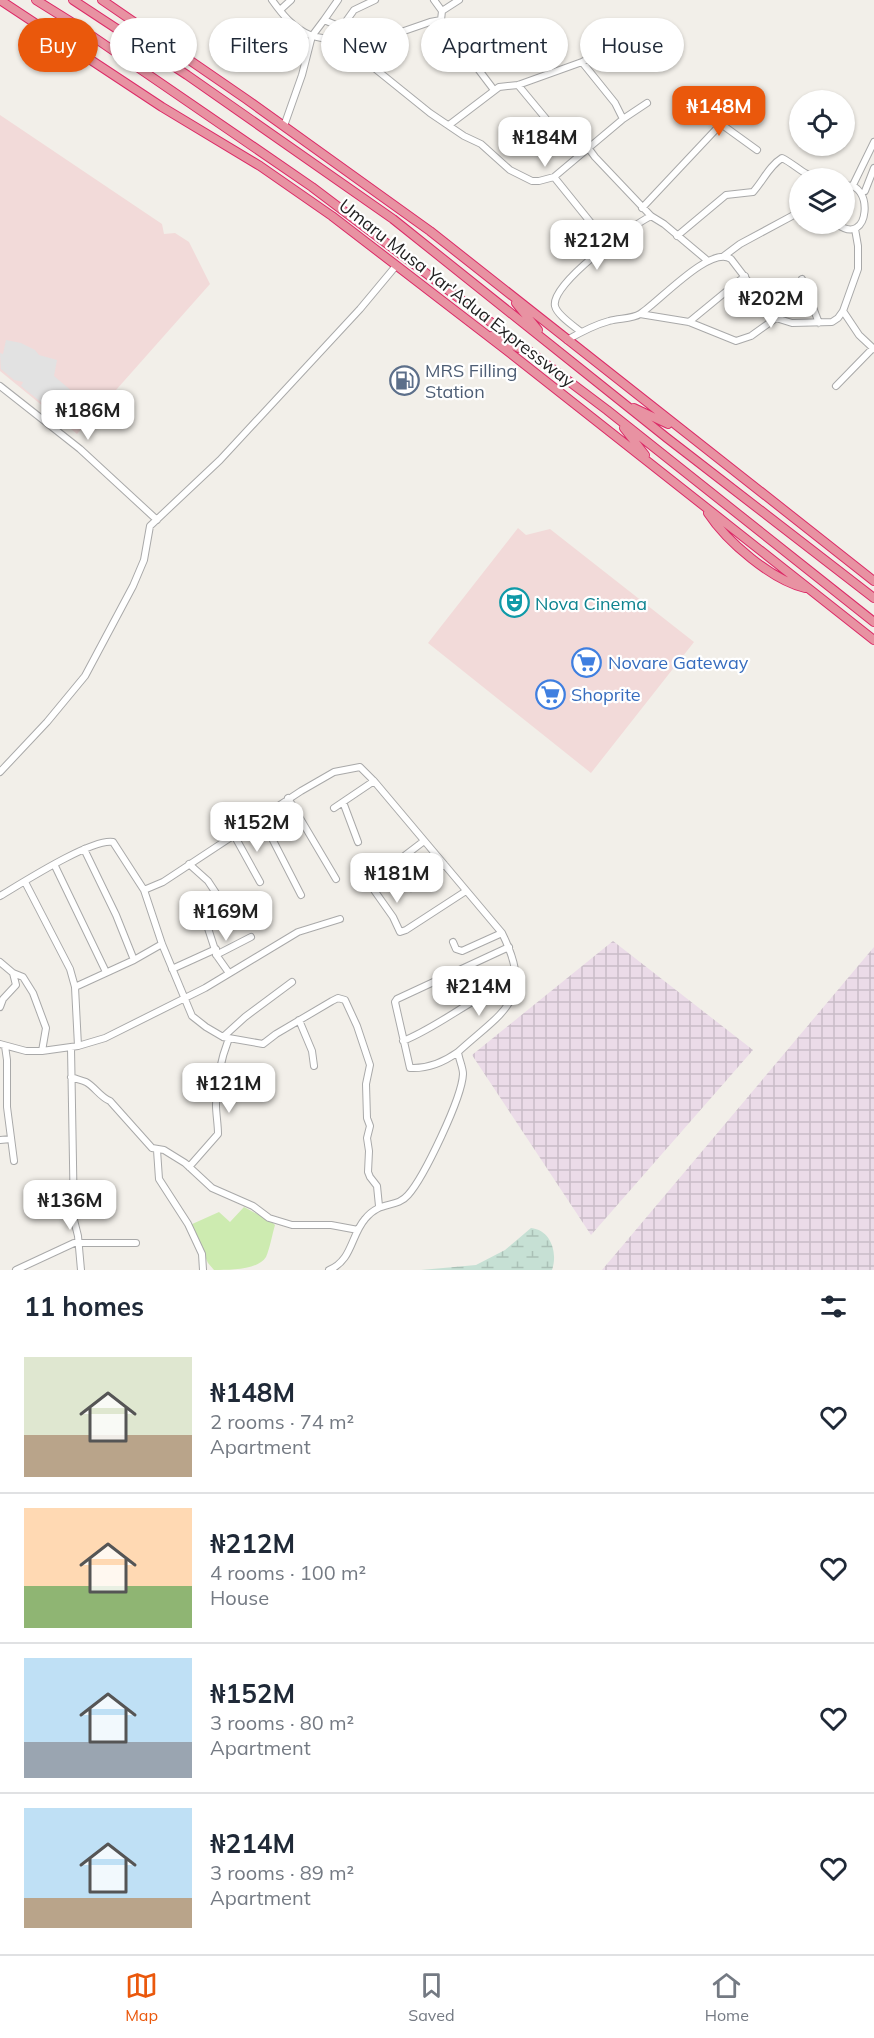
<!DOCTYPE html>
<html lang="en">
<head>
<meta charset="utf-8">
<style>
	body { margin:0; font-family:Mulish,sans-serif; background:#f2f2f3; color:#1f2937; height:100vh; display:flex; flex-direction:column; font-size:22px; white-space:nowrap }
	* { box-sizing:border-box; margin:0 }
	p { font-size:20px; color:#747a83 }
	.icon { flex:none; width:33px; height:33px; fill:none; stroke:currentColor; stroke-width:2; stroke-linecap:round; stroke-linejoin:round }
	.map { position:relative; height:1270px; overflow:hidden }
	.panel { display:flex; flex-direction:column; background:#fff; flex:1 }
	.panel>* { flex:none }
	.hud { position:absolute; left:18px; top:18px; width:838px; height:54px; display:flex; gap:12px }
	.buttons { position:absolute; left:789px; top:90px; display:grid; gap:12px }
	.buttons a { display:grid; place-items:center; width:66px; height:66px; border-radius:50%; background:#fff; box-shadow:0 2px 4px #0004; font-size:30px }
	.price { position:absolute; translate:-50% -51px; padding:0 14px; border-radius:12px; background:#fff; color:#222; font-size:20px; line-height:39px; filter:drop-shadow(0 2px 3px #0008) }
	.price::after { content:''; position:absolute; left:50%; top:36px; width:18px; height:14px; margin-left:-9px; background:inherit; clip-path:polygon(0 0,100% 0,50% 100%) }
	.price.on { background:#ea580c; color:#fff }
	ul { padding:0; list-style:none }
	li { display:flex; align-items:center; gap:18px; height:150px; padding:0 24px }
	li+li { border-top:2px solid #e0e1e3 }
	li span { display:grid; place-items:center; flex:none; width:168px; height:120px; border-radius:0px; color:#555 }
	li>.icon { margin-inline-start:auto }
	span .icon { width:72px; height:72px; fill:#fffc; stroke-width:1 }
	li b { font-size:26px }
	h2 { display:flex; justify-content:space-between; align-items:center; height:72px; padding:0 24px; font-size:26px }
	.pill { padding:0 21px; border-radius:27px; background:#fff; box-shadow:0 2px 4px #0004; font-size:21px; line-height:54px }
	.pill.on { background:#ea580c; color:#fff }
	.tabs { display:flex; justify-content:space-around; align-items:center; height:84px; border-top:2px solid #e0e1e3; background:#fff; font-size:16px; color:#747a83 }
	.tabs a { display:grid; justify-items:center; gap:3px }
	.tabs .on { color:#ea580c }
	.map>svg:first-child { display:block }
	.commercial { fill:#f2dad9 }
	.industrial { fill:url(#industrial-grid) }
	.grass { fill:#cdebb0 }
	.wetland { fill:url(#wetland-marsh) }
	.parking { fill:#e2e2e2 }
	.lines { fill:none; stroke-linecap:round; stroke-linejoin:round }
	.minor-casing { stroke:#a9a9a9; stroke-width:8 }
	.highway-casing { stroke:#dc2a67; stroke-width:10 }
	.minor { stroke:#fff; stroke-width:6 }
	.highway { stroke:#e892a2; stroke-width:8 }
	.labels { text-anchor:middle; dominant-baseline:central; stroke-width:4.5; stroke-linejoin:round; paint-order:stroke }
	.street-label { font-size:18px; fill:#222; stroke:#fff }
	.service-label { font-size:18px; fill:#4e5e75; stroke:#fff; text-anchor:start }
	.culture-label { font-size:18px; fill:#0d838f; stroke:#fff; text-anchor:start }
	.shop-label { font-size:18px; fill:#366cbe; stroke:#fff; text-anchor:start }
</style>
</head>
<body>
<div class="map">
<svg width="874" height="1270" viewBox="0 0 874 1270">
	<defs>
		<pattern id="industrial-grid" width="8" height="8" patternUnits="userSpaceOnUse" patternTransform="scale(1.5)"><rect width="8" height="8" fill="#ebdbe8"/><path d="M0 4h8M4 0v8" fill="none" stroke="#c9bcc7"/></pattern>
		<pattern id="wetland-marsh" width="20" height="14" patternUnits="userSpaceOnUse" patternTransform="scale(1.5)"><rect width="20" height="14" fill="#c6e0d4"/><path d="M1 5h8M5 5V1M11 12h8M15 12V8" fill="none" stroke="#aac0b6"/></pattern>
	</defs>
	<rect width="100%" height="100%" fill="#f2efe9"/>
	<path class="commercial" d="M0,115L162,224L164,234L175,233L189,242L210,284L77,434L0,371Z
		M518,528L526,535L550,529L694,642L591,773L428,643Z"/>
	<path class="industrial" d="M613,941L753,1050L591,1235L472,1055Z
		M874,947V1270H602Z"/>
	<path class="grass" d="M244,1207L272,1222L275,1225C272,1235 270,1248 266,1257C258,1270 230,1270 214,1270L208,1263L190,1225L219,1212L230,1222Z"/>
	<path class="wetland" d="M531,1228C551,1230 558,1253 552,1270H421L476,1265L505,1250Z"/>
	<path class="parking" d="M6,340L21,343L35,350L39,355L57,360L54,376L80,398L79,400L85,405L68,424L21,386L23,382L14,380L1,369L0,353L3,354Z"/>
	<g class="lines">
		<defs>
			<path id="minor" d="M272,0C282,14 293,28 310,35C319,39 332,38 342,42L430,113L464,136L481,144L510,170L532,181H539L554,177L608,244
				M434,0L442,11L441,20L494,90
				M280,10L291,0
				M442,11L459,0
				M324,20L338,0
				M344,24L354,10L375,0
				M582,62L615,103L623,119
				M518,85L552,126L575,130L595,157L651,216L664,224L708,261
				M698,103L721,124L757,150
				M449,125L499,87L518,85L582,62L610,49
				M284,126L302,75L312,36L324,20L336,25L355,26L378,40L430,22L441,20
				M554,177L623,119L647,103
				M853,185L874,142
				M865,191L874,168
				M642,208L721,124
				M837,224C871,249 874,179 844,186
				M677,236L726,195L753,192C763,181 769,166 782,158C796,165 804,176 819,178
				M724,256L740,244L792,216
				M802,279L819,323
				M843,311L859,335L874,349
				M640,314L689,322L736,341L751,336L776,318
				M689,322L745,276
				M581,332C574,326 557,315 555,306C550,284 631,226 651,216
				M567,340C581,332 594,325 609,321C619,318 632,319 640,314C659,302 710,245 731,259L776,318L792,323L832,322L838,318L843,311L858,269V246L855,229
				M0,386L80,449L157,520
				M836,386L873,348
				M0,772L47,722L85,676L133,586L144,560L150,526L220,460L360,309L395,267
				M288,798L336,879
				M343,802L358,842
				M334,808L374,781
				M261,817L301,895
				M234,835L260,882
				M424,841L369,883L393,917L400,932L406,930L466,891
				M84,849L116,915L134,960
				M189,864L208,881L229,913
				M55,866L106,972
				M25,882L70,969L75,987L78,1046
				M411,888L444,864
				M144,890L163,882L301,791L334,772L360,767L374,781L502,933C535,1000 504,1010 458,1052C459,1060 463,1067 463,1074C462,1098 424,1177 408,1195C396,1209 380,1200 365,1219C351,1235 352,1261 329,1270
				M0,896C22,883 92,838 113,842L144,890L162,944L192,1016L206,1027L223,1037L263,1044L276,1034L332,1001L338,998L345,1000L357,1026L370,1065L366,1084L367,1118L370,1126L367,1138L369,1151L368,1172L370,1177L377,1186L379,1206
				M205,919L217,956L229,973
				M453,942L456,949L462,951L502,933
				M216,955L251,937
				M0,962L13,973L23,977L33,993L46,1028L42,1051
				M172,969L216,949
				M75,987L134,960L162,944
				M0,1007L3,999L16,985L13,973
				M299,1020L312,1051L314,1066
				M223,1037L245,1017L292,982
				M403,1041C443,1025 476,993 518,981
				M0,1044L26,1051H42L78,1046L105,1038L205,988L298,932L340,919
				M5,1046L7,1060V1107L14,1161
				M71,1048L74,1220L78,1236L81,1270
				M458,1052C444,1062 428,1069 410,1068L395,1002L397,999L509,947
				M71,1077C76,1079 81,1080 86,1082C95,1087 100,1097 110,1101L152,1148L164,1150L185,1163L212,1188L253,1206L269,1218L292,1225H331L358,1230
				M0,1140L11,1139
				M157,1150L159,1179L188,1224L202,1254L203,1270
				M189,1167L218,1134C218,1124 216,1114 216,1105C216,1082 221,1059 229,1038
				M16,1270L74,1243H136"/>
			<path id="highway" d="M0,0L162,107L260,166L332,216L505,349L874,640
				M36,0L76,25L312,187L607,410L874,622
				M73,0L187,75L393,219L667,438L874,598
				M102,0L246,99L430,231L874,581
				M516,303L538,330
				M492,336L519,348
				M634,408L668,424
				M624,428L645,455
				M708,513C727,542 772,580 805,588"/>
		</defs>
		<use href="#minor" class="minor-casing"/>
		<use href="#highway" class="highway-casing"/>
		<use href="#minor" class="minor"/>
		<use href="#highway" class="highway"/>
	</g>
	<defs>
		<symbol id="fuel-ring" viewBox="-11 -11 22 22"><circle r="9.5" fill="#fff" stroke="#5c6f8a" stroke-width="1.5"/><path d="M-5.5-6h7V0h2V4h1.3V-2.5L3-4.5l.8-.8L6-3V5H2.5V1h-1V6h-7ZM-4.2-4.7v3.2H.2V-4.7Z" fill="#5c6f8a"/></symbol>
		<symbol id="theatre-ring" viewBox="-11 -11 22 22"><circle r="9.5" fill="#fff" stroke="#0f9aa8" stroke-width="1.5"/><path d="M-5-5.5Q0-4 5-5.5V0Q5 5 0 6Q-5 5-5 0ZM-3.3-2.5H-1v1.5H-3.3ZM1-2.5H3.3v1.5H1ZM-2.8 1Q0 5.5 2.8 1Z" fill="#0f9aa8"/></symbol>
		<symbol id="supermarket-ring" viewBox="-11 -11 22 22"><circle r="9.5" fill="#fff" stroke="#3f7fe0" stroke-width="1.5"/><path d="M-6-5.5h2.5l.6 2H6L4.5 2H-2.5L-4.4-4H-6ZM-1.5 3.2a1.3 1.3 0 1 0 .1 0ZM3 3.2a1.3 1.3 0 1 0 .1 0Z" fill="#3f7fe0"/></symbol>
	</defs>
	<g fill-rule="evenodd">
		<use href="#fuel-ring" x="388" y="364" width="33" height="33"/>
		<use href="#theatre-ring" x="498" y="586" width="33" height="33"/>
		<use href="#supermarket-ring" x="570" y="646" width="33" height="33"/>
		<use href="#supermarket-ring" x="534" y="678" width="33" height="33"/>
	</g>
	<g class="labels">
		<g class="street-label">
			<text transform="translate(457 293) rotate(38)">Umaru Musa Yar'Adua Expressway</text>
		</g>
		<g class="service-label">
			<text x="425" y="370">MRS Filling<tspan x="425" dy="21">Station</tspan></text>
		</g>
		<g class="culture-label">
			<text x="535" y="603">Nova Cinema</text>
		</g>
		<g class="shop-label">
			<text x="608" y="662">Novare Gateway</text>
			<text x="571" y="694">Shoprite</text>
		</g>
	</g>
</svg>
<div class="buttons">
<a><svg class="icon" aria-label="locate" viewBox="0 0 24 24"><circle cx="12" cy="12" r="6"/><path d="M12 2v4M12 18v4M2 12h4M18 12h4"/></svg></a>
<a><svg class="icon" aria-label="layers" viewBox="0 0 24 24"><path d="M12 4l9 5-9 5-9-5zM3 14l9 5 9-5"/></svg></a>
</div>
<b class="price on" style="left:719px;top:137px">₦148M</b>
<b class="price" style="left:545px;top:168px">₦184M</b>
<b class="price" style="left:597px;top:271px">₦212M</b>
<b class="price" style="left:771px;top:329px">₦202M</b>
<b class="price" style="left:88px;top:441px">₦186M</b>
<b class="price" style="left:257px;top:853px">₦152M</b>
<b class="price" style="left:397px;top:904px">₦181M</b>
<b class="price" style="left:226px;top:942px">₦169M</b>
<b class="price" style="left:479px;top:1017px">₦214M</b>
<b class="price" style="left:229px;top:1114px">₦121M</b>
<b class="price" style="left:70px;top:1231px">₦136M</b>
<div class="hud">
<a class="pill on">Buy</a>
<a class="pill">Rent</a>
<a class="pill">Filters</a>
<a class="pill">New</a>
<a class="pill">Apartment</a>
<a class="pill">House</a>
</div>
</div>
<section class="panel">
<h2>11 homes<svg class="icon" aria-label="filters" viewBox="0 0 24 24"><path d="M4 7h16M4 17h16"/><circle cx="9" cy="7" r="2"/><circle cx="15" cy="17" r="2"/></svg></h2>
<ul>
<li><span style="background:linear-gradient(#dfe7d0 65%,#b9a48a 0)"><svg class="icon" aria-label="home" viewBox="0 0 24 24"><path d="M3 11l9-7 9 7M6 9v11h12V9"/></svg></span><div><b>₦148M</b><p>2 rooms · 74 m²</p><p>Apartment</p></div><svg class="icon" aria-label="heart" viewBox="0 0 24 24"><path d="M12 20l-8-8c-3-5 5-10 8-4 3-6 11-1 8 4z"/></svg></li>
<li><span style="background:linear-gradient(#ffd9b3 65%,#8fb573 0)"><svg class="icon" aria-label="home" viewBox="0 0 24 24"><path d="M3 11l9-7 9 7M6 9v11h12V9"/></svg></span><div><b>₦212M</b><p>4 rooms · 100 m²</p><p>House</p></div><svg class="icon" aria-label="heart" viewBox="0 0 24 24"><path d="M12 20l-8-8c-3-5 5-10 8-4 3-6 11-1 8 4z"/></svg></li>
<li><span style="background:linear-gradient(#bfe0f5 70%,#9aa5b1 0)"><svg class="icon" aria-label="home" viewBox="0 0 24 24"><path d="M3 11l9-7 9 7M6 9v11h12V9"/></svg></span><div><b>₦152M</b><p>3 rooms · 80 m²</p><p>Apartment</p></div><svg class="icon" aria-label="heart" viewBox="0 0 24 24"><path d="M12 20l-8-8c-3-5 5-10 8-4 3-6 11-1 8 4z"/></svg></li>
<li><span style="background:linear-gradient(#bfe0f5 75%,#b9a48a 0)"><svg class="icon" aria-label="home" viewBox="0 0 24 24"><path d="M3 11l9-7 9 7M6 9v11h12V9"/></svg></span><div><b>₦214M</b><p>3 rooms · 89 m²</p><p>Apartment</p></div><svg class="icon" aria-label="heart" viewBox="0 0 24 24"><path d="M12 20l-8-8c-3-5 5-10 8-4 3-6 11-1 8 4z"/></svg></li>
</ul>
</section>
<nav class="tabs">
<a class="on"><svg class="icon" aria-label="map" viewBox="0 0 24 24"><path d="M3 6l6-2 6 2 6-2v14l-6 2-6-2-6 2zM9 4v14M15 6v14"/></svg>Map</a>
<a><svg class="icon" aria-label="saved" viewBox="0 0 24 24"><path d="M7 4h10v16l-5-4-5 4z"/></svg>Saved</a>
<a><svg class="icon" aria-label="home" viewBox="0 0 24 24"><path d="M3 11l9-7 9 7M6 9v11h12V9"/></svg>Home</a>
</nav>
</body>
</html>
